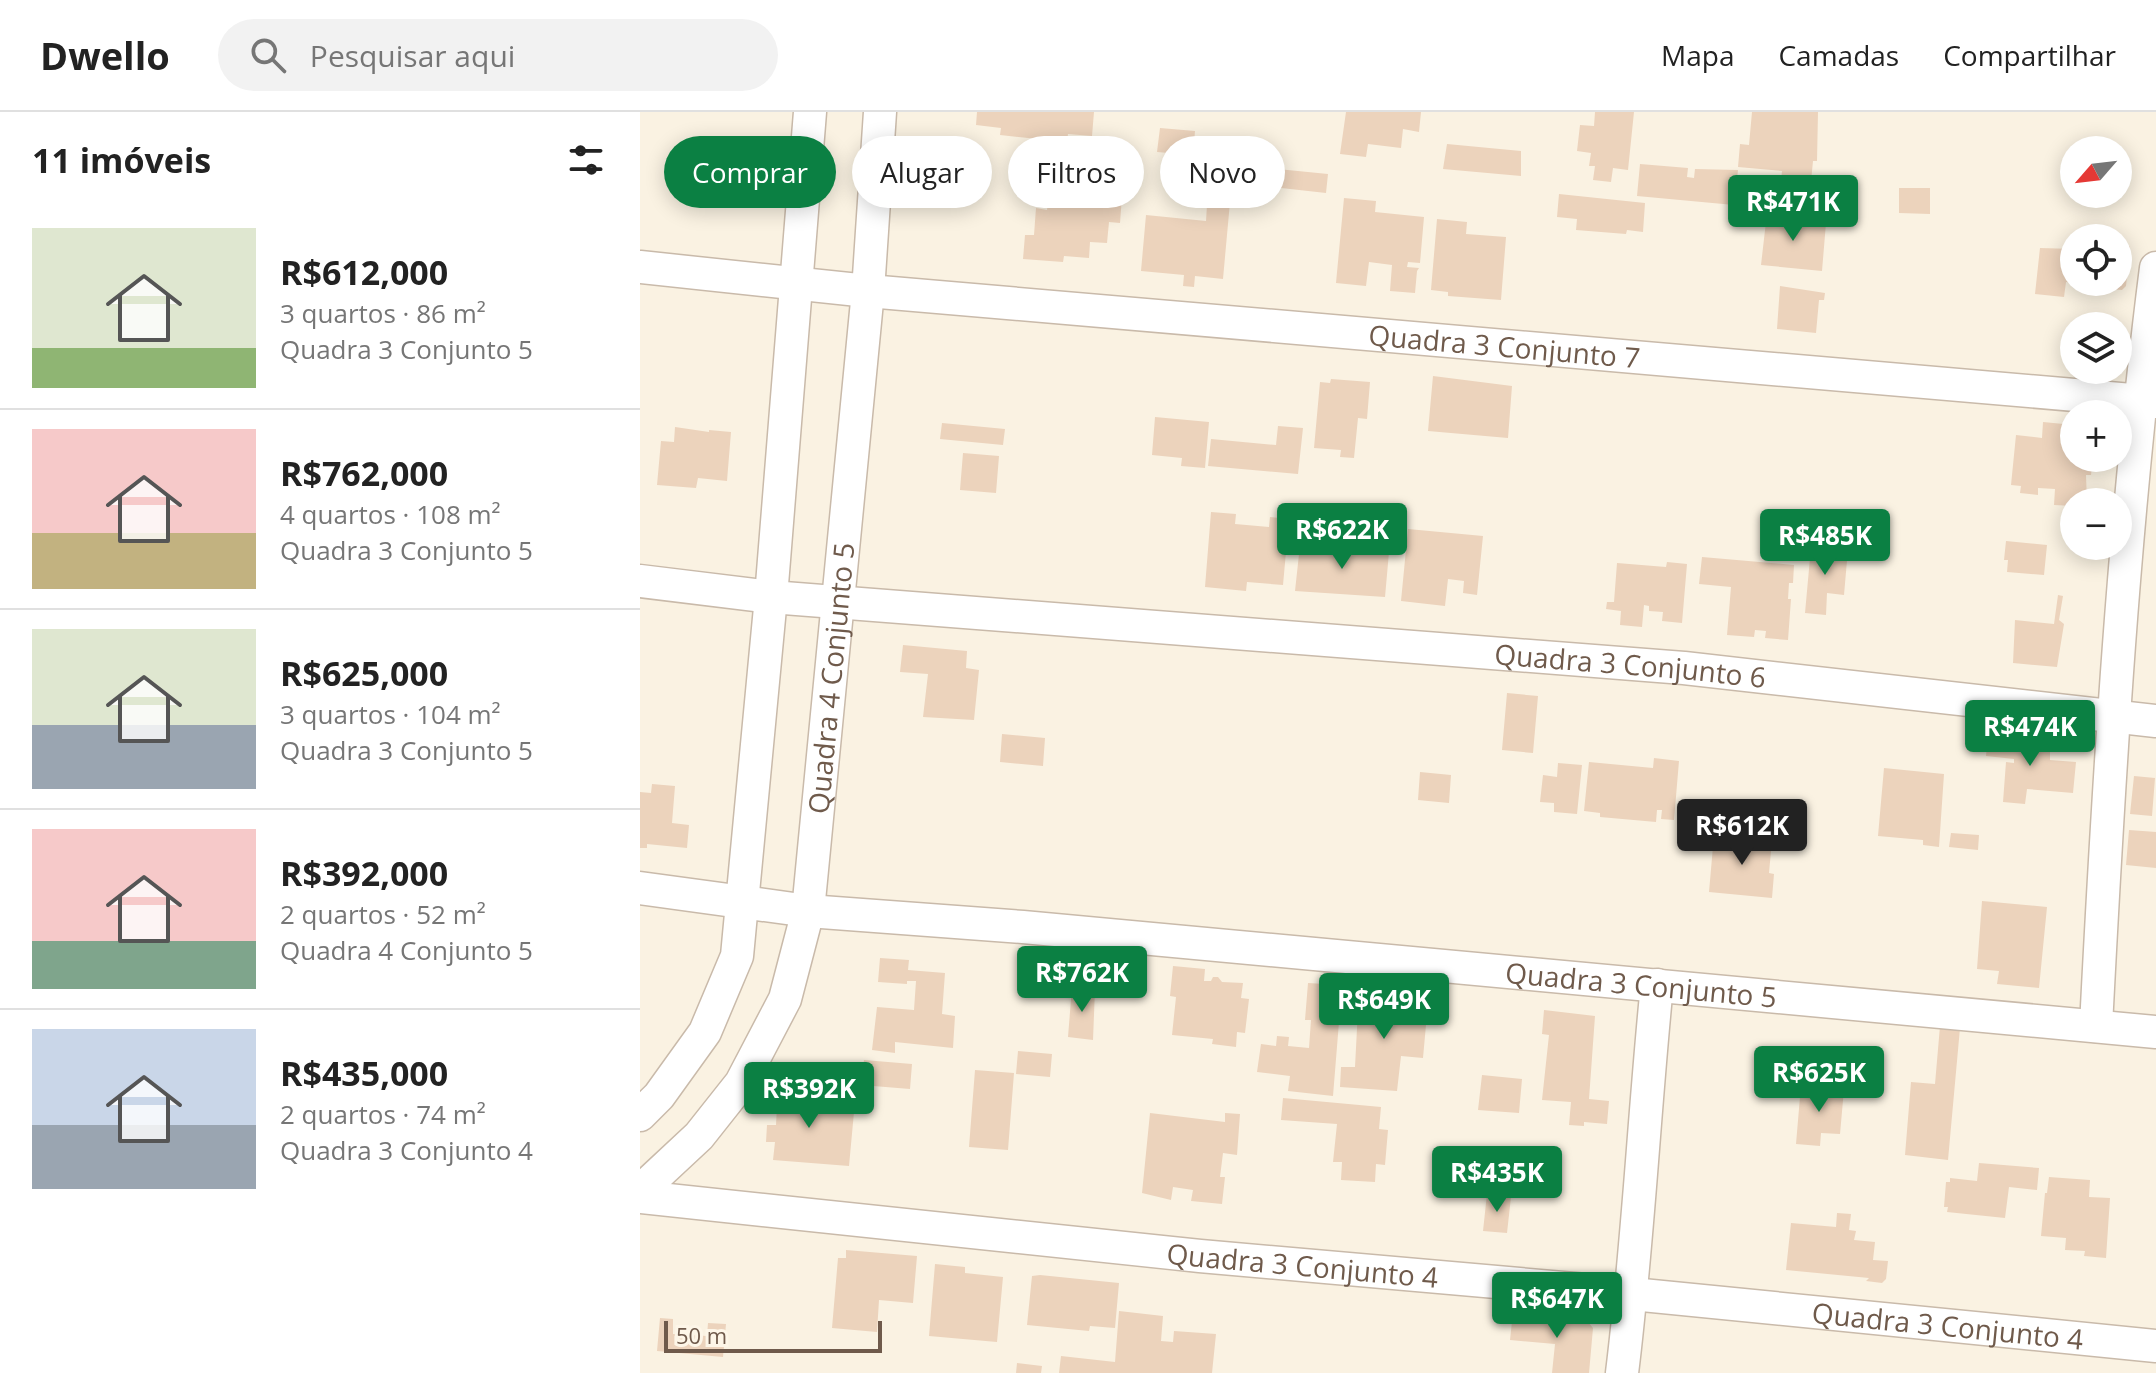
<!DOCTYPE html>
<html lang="pt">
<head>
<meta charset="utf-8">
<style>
	body { margin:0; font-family:"Open Sans",sans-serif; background:#f2f2f2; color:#222; height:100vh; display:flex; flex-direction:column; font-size:30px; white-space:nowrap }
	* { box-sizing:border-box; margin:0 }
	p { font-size:26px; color:#767676 }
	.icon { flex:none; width:44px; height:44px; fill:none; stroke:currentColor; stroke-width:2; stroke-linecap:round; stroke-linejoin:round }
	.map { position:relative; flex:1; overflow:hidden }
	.details { display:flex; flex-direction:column; background:#fff; width:640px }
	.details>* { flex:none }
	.top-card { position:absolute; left:24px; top:24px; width:760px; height:72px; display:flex; gap:16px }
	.needle { width:52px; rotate:242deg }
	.tools { position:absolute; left:1420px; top:24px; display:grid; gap:16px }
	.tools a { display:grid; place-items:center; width:72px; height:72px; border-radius:50%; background:#fff; box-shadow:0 4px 20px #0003; font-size:40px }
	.scale { position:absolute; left:24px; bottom:20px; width:218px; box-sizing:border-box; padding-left:8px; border:4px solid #6f5a4b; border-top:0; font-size:22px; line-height:28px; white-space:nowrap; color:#6f5a4b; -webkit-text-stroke:6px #fdf6e8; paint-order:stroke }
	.price { position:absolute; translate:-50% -68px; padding:0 18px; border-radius:8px; background:#0b8043; color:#fff; font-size:26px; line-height:52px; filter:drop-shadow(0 2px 4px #0008) }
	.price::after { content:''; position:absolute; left:50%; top:48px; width:24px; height:18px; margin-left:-12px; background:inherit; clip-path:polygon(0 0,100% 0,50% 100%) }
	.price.on { background:#222; color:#fff }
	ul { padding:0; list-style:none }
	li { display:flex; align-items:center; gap:24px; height:200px; padding:0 32px }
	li+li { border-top:2px solid #e0e0e0 }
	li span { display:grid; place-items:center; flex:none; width:224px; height:160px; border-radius:0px; color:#555 }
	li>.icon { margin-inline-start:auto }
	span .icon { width:96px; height:96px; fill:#fffc; stroke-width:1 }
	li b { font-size:34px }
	h2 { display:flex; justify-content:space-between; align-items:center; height:96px; padding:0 32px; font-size:34px }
	.tag { padding:0 28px; border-radius:36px; background:#fff; box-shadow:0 4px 20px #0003; font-size:28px; line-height:72px }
	.tag.on { background:#0b8043; color:#fff }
	header { display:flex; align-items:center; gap:48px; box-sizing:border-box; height:112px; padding:0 40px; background:#fff; border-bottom:2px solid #e0e0e0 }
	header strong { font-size:38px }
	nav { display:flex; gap:44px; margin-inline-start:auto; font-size:28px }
	.search { width:560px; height:72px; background:#f2f2f2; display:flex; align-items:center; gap:20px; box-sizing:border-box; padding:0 28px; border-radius:44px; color:#767676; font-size:30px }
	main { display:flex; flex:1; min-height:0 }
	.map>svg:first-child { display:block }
	.building { fill:#ecd3bc }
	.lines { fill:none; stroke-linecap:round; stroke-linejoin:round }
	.minor-casing { stroke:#c9baaa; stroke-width:35 }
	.minor { stroke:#fff; stroke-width:32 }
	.labels { text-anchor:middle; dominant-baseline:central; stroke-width:6; stroke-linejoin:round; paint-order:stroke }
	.street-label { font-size:28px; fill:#6f5a4b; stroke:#fdf6e8 }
</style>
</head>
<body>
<header>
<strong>Dwello</strong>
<div class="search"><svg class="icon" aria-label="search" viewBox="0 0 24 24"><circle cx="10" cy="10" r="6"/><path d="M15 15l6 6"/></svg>Pesquisar aqui</div>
<nav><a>Mapa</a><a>Camadas</a><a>Compartilhar</a></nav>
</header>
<main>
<section class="details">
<h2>11 imóveis<svg class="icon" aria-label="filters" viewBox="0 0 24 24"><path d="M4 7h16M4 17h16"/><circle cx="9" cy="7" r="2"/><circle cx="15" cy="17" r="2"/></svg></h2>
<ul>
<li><span style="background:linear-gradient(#dfe7d0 75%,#8fb573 0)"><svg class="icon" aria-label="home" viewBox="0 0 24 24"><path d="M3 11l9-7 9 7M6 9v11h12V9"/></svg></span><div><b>R$612,000</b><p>3 quartos · 86 m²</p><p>Quadra 3 Conjunto 5</p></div></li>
<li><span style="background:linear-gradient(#f6c9c9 65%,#c2b280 0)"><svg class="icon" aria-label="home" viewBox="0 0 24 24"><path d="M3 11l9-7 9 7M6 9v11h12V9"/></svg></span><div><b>R$762,000</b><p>4 quartos · 108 m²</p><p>Quadra 3 Conjunto 5</p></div></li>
<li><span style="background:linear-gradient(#dfe7d0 60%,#9aa5b1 0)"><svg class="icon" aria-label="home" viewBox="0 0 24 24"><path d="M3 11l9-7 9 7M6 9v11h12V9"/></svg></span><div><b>R$625,000</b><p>3 quartos · 104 m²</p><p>Quadra 3 Conjunto 5</p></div></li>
<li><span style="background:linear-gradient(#f6c9c9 70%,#7fa58c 0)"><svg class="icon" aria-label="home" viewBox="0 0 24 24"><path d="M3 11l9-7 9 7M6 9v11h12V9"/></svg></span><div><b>R$392,000</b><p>2 quartos · 52 m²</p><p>Quadra 4 Conjunto 5</p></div></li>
<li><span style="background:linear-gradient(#c9d6e8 60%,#9aa5b1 0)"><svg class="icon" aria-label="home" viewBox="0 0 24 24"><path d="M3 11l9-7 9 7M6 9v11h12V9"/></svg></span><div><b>R$435,000</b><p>2 quartos · 74 m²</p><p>Quadra 3 Conjunto 4</p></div></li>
</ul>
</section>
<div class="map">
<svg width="1516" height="1261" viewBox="0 0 1516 1261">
	<rect width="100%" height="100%" fill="#faf2e2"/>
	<path class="building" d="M337,0H454L452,24L428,22L427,30L360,23L361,16L336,13Z
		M706,0H781L779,20L763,17L761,36L728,32L726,45L700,42Z
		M955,0H994L988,58L973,56L971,70L953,68L955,54H949L951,41L937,39L940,13L954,14Z
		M1112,0H1178L1177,49H1173L1170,80L1153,78L1154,69L1141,68L1142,59L1098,55L1100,32L1109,33Z
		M520,16L555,19L553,43L517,40Z
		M807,32L881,39V64L803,57Z
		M1000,52L1048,56L1047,65L1054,66L1055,57L1098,58L1094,93L997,84Z
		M599,53L688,62L686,81L597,71Z
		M403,62L483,71L480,111L469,110L467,131L450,130L449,146L424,144L423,150L383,147L385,123H394L396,96L407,98L409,83L402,82Z
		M1259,76H1290V102L1259,101Z
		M568,77L591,79L583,167L555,164L554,175L543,174L544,163L501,159L506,103L566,109Z
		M919,82L1005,91L1003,120L987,118L986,122L936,118L937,107L917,105Z
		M704,86L736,89L735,100L784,105L780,151L768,150L767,155L779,156L777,159L775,181L750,179L752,153L729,150L726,174L696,171Z
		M1127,101L1149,103L1148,107L1186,111L1182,159L1121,153Z
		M797,107L827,110L826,122L866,125L861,188L808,184V180L791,178Z
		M1478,133L1490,134L1486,174L1482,178L1470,177L1465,172L1478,170Z
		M1400,136L1434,137V171L1426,170L1424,185L1395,182Z
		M1140,174L1185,181L1184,188H1179L1176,221L1137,217Z
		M1478,232L1486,233L1484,247L1478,252Z
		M793,264L872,274L868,326L788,319Z
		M691,267L730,270L727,307L718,306L714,346L700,345L701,338L674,336L680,270L690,271Z
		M515,305L569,310L565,356L541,354L542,346L512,343Z
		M1403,310L1434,313V346H1453L1451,363H1446L1447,390H1434V394L1414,393L1415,377L1398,376V383L1380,381L1381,374L1371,373L1376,323L1402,326Z
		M302,311L365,317L363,333L300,327Z
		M638,314L663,316L658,362L568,354L571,327L636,333Z
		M35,315L69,320V318L91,320L87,369L58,366L56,376L17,373L21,329L34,330Z
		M323,341L359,344L356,381L320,378Z
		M571,400L596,402L595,412L629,415L630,405L649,407L643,473L607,470L606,479L565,475Z
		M768,417L843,424L837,483L823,481L824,469L808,467L805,494L761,489Z
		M1366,429L1407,433L1404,463L1367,460L1368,448H1364Z
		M660,433L749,440L745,485L655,479Z
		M1171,435L1208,437L1204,483L1187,481L1186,503L1165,501Z
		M1062,445L1154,453L1153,471H1149L1148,487H1151L1148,528L1125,526L1126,519L1115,518L1114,525L1087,523L1091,475L1059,472Z
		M1027,450L1047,452L1042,511L1022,509L1023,500L1009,499V494L1004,493L1002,515L980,513L981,499L966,497L967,490H974L977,451L1026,455Z
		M1418,483L1423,484L1419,508L1424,512L1417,555L1373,551L1375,508L1414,512Z
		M263,533L327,539L326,556L339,558L334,608L283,605L288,562L260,560Z
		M867,581L898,584L893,641L862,638Z
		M362,622L405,626L403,654L360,650Z
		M1348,622L1399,626L1398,637L1410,638V648L1436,650L1433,681L1387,677L1385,692L1363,690L1366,650L1374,651V647L1346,644Z
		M1014,646L1039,649L1034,708L1021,707L1022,698H1017L1016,710L960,705V701L944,699L949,650L1013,656Z
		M918,651L942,653L937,702L914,700V691L900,690L903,663L917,665Z
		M1244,656L1304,662L1299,735L1283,733V728L1238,724Z
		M780,660L811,663L809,691L778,688Z
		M1494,664L1515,666L1512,704L1490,702Z
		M12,672L35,674L32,711L49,713L47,736L7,732V736H0V680L11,681Z
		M1489,718L1516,720V756L1486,753Z
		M1311,721L1339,723L1338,738L1309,735Z
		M1074,723L1132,728L1129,761L1134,762L1132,786L1069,780Z
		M1342,789L1407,795L1399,876L1357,872L1359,859L1337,857Z
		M240,846L269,848L268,858L305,861L302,902L315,904L313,936L255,930V941L232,938L237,895L274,898L276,869H267V872L238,870Z
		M533,854L565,857L564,869H571L573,865H578L582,870L603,871L601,886L609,887L605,921L597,920L596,935L572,932L573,927L532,923L536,885L530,884Z
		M668,871L702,873L693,984L648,979L650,964L617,960L621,932L636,934L637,924L649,925L648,934L669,936L671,908H665Z
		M432,875L455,877L453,928L428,925Z
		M719,878L753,881L752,885L770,887L769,900L787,902L783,946L761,944L757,979L700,975L701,955H715Z
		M904,898L955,904L949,987L969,989L967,1012L944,1010V1014L929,1013L931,990L902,988L909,923L902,922Z
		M1300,914L1320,916L1308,1048L1265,1043L1271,970L1295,972Z
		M378,939L412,942L410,965L376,962Z
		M224,948L272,952L270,977L221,973Z
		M335,958L374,961L368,1038L329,1035Z
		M842,963L882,967L879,1001L838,998Z
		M147,967L167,973L165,996L214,1000L209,1054L133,1048L135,1030H126L127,1013H136L137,994L129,993Z
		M1161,973L1204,977L1200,1022L1181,1021L1180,1034L1156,1032Z
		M643,986L741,995L739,1017L748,1018L745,1053L736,1052L735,1070L701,1068L702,1050H693L697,1012L641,1008Z
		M510,1001L585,1010V1001L600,1002L597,1043L583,1041L580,1065H585L582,1092L551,1089L553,1078L533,1075L531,1088L502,1081Z
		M1339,1051L1399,1056L1397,1078L1369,1075L1365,1106L1307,1100L1308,1095H1304L1306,1070H1310V1066L1337,1069Z
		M1409,1065L1450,1068L1449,1085L1470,1086L1466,1146L1444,1144L1445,1139L1425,1138L1426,1126L1401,1124L1405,1081H1407Z
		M847,1082L871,1085L867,1121L843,1119Z
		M1197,1101L1211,1102L1209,1118L1216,1119L1214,1128L1235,1130L1233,1148L1248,1149L1246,1167L1242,1171L1226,1169L1229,1166L1146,1158L1151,1111L1196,1115Z
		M206,1138L277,1144L273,1191L239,1188L237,1220L192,1216L198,1146H206Z
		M295,1152L325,1155V1161L363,1165L357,1230L289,1224Z
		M400,1163L479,1171L475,1216L450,1214L449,1219L387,1213L392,1164Z
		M479,1199L523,1204L521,1229L533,1230L534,1219L576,1222L572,1261H419L421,1244L475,1250Z
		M873,1200L948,1210L953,1216L949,1261H912L915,1232L870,1228Z
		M20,1206L33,1207V1222L67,1224L68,1211L86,1212L83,1245L17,1239Z
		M377,1251L402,1254L401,1261H376Z"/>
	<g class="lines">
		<defs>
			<g id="minor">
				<path id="s1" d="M0,155L228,179L1516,290"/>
				<path id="s2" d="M0,469L131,485L1044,556L1516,609"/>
				<path id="s3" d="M0,776L168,799L383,815L1516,920"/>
				<path d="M1456,914C1469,661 1484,408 1516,156"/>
				<path d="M0,1003L19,984L65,920L97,844L131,485L170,0"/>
				<path id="s4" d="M0,1079L59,1024L101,971L145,887L168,799L228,179L240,0"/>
				<path id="s5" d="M0,1085L560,1144L992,1182L1516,1234"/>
				<path d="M982,1261C998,1132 1004,1002 1017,873"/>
			</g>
		</defs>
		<use href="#minor" class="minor-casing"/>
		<use href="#minor" class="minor"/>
	</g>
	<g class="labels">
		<g class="street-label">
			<text stroke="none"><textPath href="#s1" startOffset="868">Quadra 3 Conjunto 7</textPath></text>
			<text stroke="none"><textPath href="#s2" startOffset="994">Quadra 3 Conjunto 6</textPath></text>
			<text stroke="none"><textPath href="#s4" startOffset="568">Quadra 4 Conjunto 5</textPath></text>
			<text stroke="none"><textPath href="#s3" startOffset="1006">Quadra 3 Conjunto 5</textPath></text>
			<text stroke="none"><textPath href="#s5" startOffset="666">Quadra 3 Conjunto 4</textPath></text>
			<text stroke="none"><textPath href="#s5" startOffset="1314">Quadra 3 Conjunto 4</textPath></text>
		</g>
	</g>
</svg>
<div class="tools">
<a><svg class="needle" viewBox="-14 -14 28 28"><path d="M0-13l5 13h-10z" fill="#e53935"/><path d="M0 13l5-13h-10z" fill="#767676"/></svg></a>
<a><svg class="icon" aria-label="locate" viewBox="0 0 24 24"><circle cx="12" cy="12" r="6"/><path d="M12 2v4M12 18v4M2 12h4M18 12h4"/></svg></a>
<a><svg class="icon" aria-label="layers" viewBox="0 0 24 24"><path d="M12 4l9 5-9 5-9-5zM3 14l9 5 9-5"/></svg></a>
<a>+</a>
<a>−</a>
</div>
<div class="scale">50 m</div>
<b class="price" style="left:1153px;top:131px">R$471K</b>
<b class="price" style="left:702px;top:459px">R$622K</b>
<b class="price" style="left:1185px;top:465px">R$485K</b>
<b class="price" style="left:1390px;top:656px">R$474K</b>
<b class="price on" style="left:1102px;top:755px">R$612K</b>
<b class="price" style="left:442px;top:902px">R$762K</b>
<b class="price" style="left:744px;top:929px">R$649K</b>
<b class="price" style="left:1179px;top:1002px">R$625K</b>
<b class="price" style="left:169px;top:1018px">R$392K</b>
<b class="price" style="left:857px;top:1102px">R$435K</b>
<b class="price" style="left:917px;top:1228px">R$647K</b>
<div class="top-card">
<a class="tag on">Comprar</a>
<a class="tag">Alugar</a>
<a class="tag">Filtros</a>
<a class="tag">Novo</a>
</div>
</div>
</main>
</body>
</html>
